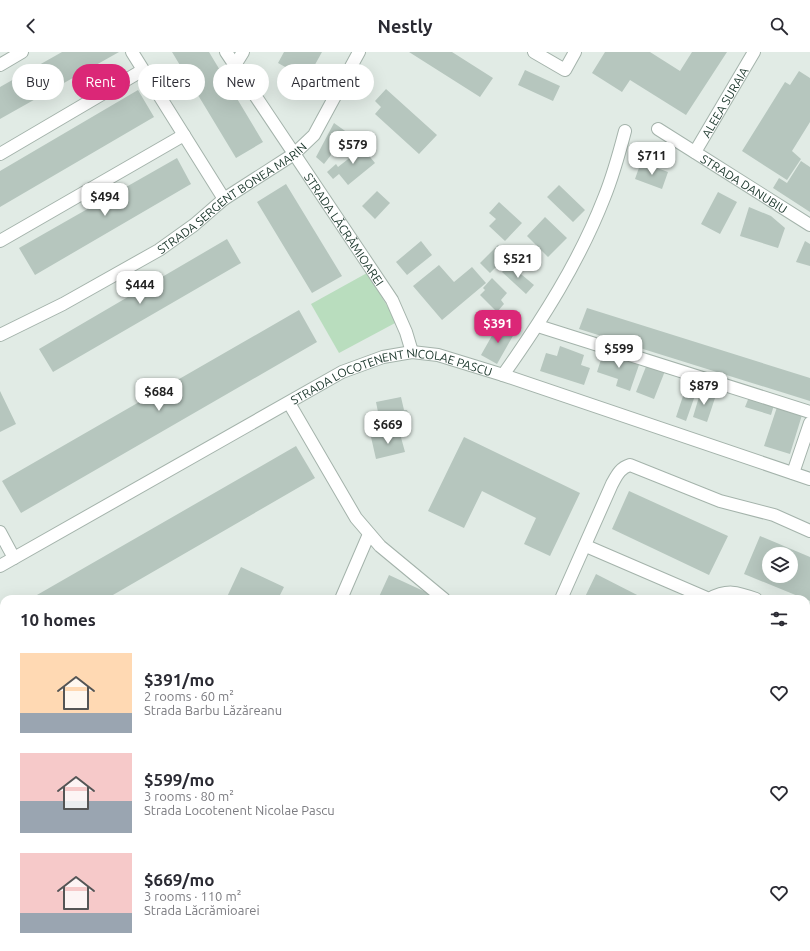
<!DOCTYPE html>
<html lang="en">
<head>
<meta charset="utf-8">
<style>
	body { margin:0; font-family:Ubuntu,sans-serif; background:#f2f2f3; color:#2b2b33; height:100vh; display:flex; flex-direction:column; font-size:15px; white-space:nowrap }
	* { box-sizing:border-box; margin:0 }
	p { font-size:13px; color:#7c7c81 }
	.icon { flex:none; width:22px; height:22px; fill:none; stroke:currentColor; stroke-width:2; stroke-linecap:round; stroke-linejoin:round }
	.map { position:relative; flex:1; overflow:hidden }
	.side { position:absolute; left:0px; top:543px; width:810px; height:356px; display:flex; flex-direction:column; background:#fff; border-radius:12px 12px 0 0; box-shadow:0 4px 16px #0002 }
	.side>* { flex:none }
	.top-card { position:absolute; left:12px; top:12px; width:400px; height:36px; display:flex; gap:8px }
	.fabs { position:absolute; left:762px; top:495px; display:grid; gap:8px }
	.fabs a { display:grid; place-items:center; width:36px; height:36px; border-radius:50%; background:#fff; box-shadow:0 4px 16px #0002; font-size:20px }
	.price { position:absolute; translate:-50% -34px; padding:0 9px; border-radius:8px; background:#fff; color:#222; font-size:13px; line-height:26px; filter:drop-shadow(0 1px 2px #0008) }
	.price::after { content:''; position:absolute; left:50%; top:24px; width:12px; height:9px; margin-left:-6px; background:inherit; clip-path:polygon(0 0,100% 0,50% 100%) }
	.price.active { background:#db2777; color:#fff }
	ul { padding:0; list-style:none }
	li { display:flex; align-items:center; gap:12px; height:100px; padding:0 20px }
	li span { display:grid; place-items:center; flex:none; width:112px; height:80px; border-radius:0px; color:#555 }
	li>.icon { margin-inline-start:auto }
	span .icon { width:48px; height:48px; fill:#fffc; stroke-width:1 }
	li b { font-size:17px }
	h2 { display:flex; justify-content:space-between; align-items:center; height:48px; padding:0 20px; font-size:17px }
	.tag { padding:0 14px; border-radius:18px; background:#fff; box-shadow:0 4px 16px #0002; font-size:14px; line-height:36px }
	.tag.active { background:#db2777; color:#fff }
	header { display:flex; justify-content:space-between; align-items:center; height:52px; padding:0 20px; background:#fff; font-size:18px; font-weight:600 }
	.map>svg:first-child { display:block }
	.green { fill:#b9ddbe }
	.building { fill:#b6c6be; fill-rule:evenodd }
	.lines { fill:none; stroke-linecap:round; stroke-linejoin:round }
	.minor-casing { stroke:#a4b3ab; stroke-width:14 }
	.minor { stroke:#fff; stroke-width:12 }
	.labels { text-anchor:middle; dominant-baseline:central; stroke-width:4; stroke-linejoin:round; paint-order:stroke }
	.street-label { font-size:12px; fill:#213c31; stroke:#f1f8f4 }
</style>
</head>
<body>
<header><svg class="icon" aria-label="back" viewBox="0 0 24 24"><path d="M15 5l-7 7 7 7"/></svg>Nestly<svg class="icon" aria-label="search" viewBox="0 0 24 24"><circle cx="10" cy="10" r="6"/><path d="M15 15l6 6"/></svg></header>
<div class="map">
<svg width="810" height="899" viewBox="0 0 810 899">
	<rect width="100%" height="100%" fill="#e1ebe5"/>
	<path class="green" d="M367,221L397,270L339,301L311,252Z"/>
	<path class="building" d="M62,0H119L0,67V35Z
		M172,0H209L263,90L236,106Z
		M284,0H322L307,27L278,11Z
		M409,0H452L493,26L480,45Z
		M605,0H650L680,19L692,0H727L686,63L630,28L622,40L592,21Z
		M525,18L560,34L553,49L518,33Z
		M799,19L810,26V70L792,99L801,107L787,128L742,99L785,30L790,33Z
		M386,37L437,83L419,102L375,62L381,55L375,49Z
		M138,38L154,65L0,155V119Z
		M334,71L348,81L324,112L316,105Z
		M356,88L375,111L348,133L339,122L333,127L327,120L336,112L338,115L352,104L349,100L352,98L349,94Z
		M177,106L191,132L35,223L19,196Z
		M801,109L810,115V160L773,136L779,126L787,131Z
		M641,110L668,120L662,137L635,127Z
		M286,132L342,224L312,241L257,150Z
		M559,133L585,158L573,170L547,145Z
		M377,139L390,151L375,167L362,154Z
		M718,140L737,150L720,182L701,172Z
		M499,150L522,171L505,189L489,174L496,167L489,161Z
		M749,155L771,164L785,176L778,196L740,184Z
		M545,165L567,186L548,205L527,184Z
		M227,187L241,211L53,320L39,297Z
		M421,189L432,203L407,223L396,210Z
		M805,189L810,192V214L796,210Z
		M498,193L508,203L490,221L480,211Z
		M509,212L534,233L526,242L502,220Z
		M439,213L454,230L472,215L486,231L442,268L413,234Z
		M492,226L507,241L501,248L504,252L497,260L480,243L485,238L483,236Z
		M587,256L810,326V349L579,277Z
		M299,258L317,290L21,461L2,429Z
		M498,273L514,282L497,312L481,303Z
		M560,294L584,303L581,313L590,316L584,333L540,319L546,301L557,304Z
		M604,298L640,310L630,339L616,334L618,327L597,320Z
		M647,312L665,319L654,347L636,340Z
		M686,335L697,338L686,369L676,365Z
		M701,338L716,343L707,370L693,365Z
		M0,339L16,372L0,380Z
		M401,345L404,358H407L410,369L381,375L376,350Z
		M749,345L774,353L771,363L745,355Z
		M777,355L802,363L790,402L764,394Z
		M399,378L405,400L376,407L371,385Z
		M464,385L580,441L550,504L524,492L536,466L482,439L464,476L428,459Z
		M296,394L315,426L106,547H30Z
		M629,439L728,484L709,523L612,477Z
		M760,484L810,505V549L744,522ZM769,502H791V524H769Z
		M241,515L284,535L278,547H226Z
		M596,522L645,547H584Z
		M389,523L430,542L428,547H378Z
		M0,591L4,598L0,600Z
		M4,659V736L0,744V667Z
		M810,717V745L806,744V726Z
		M806,806L810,808V860L806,869Z
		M0,823L4,825V834L0,843Z
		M22,895H73L71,899H20Z
		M204,895H255L253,899H212Z
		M293,895H327L326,899H291Z
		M391,895H405L414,899H389Z
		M527,895H579L588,899H525Z
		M629,895H676L674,899H638Z
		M681,895H693L691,899Z
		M746,895H794L792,899H744Z"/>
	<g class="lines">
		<defs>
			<g id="minor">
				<path d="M132,0L224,147"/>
				<path id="s1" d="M226,0L392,248L406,280L412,300"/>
				<path d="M534,0L565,18L575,0"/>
				<path d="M0,13L22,0"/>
				<path d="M235,13L243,0"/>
				<path id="s2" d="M658,77L810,173"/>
				<path id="s3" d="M695,100L754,0"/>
				<path d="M0,102L143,18"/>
				<path d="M0,189L184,83"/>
				<path d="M538,274L810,360"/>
				<path id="s4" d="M0,283L63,252L159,198L194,173L224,147L294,102L314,83L359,0"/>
				<path d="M503,323C542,268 579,210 604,146C613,124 619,102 625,79"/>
				<path d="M289,351L356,466L380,494L444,547"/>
				<path d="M793,421L810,371"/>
				<path d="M0,480L14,506"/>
				<path d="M586,494L709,547C727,537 737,540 756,547"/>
				<path id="s5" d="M0,514L342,320L383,305L412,300L438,303L503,323L810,427"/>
				<path d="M341,547L369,482"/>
				<path d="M561,547L612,432C617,423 620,416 630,413L720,449L774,463L810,479"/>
				<path d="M806,565L810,567"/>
				<path d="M806,590L810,592"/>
				<path d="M806,682L810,684"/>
				<path d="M0,799L4,801"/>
				<path d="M0,879L4,870"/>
				<path d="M806,889L810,880"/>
				<path d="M704,899L706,895"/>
			</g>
		</defs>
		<use href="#minor" class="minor-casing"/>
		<use href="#minor" class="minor"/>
	</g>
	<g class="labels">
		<g class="street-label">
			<text stroke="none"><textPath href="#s3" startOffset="58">ALEEA SURAIA</textPath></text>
			<text stroke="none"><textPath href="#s2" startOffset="102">STRADA DANUBIU</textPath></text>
			<text stroke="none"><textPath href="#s4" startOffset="270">STRADA SERGENT BONEA MARIN</textPath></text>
			<text stroke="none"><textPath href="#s1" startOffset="213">STRADA LĂCRĂMIOAREI</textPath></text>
			<text stroke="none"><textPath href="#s5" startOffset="442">STRADA LOCOTENENT NICOLAE PASCU</textPath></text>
		</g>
	</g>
</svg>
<div class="fabs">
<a><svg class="icon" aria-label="layers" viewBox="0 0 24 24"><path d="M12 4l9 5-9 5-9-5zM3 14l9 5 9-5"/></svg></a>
</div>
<b class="price" style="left:353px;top:113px">$579</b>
<b class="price" style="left:652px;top:124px">$711</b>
<b class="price" style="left:105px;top:165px">$494</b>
<b class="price" style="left:518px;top:227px">$521</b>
<b class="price" style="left:140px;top:253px">$444</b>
<b class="price active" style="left:498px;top:292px">$391</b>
<b class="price" style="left:619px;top:317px">$599</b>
<b class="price" style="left:704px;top:354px">$879</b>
<b class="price" style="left:159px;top:360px">$684</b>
<b class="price" style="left:388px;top:393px">$669</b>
<div class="top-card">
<a class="tag">Buy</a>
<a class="tag active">Rent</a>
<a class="tag">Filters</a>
<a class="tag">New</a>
<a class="tag">Apartment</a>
</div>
<section class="side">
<h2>10 homes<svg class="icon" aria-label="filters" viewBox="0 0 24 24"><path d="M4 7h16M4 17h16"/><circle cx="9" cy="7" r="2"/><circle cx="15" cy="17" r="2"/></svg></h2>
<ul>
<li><span style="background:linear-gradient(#ffd9b3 75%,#9aa5b1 0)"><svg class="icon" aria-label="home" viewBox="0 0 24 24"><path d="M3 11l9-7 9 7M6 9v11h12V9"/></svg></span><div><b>$391/mo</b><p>2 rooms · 60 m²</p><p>Strada Barbu Lăzăreanu</p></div><svg class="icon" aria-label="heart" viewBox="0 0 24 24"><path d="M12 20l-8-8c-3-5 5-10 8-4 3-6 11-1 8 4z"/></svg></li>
<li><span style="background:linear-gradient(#f6c9c9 60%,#9aa5b1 0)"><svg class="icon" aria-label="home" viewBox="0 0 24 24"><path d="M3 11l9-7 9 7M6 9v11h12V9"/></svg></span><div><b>$599/mo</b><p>3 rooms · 80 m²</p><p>Strada Locotenent Nicolae Pascu</p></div><svg class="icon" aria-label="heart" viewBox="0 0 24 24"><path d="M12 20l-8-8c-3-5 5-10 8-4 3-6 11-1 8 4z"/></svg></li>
<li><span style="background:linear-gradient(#f6c9c9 75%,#9aa5b1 0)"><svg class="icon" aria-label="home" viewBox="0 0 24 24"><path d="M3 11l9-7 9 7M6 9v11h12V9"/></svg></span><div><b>$669/mo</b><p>3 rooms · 110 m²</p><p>Strada Lăcrămioarei</p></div><svg class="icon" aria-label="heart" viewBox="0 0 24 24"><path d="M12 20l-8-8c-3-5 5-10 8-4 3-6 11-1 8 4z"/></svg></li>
</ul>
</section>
</div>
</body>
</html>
